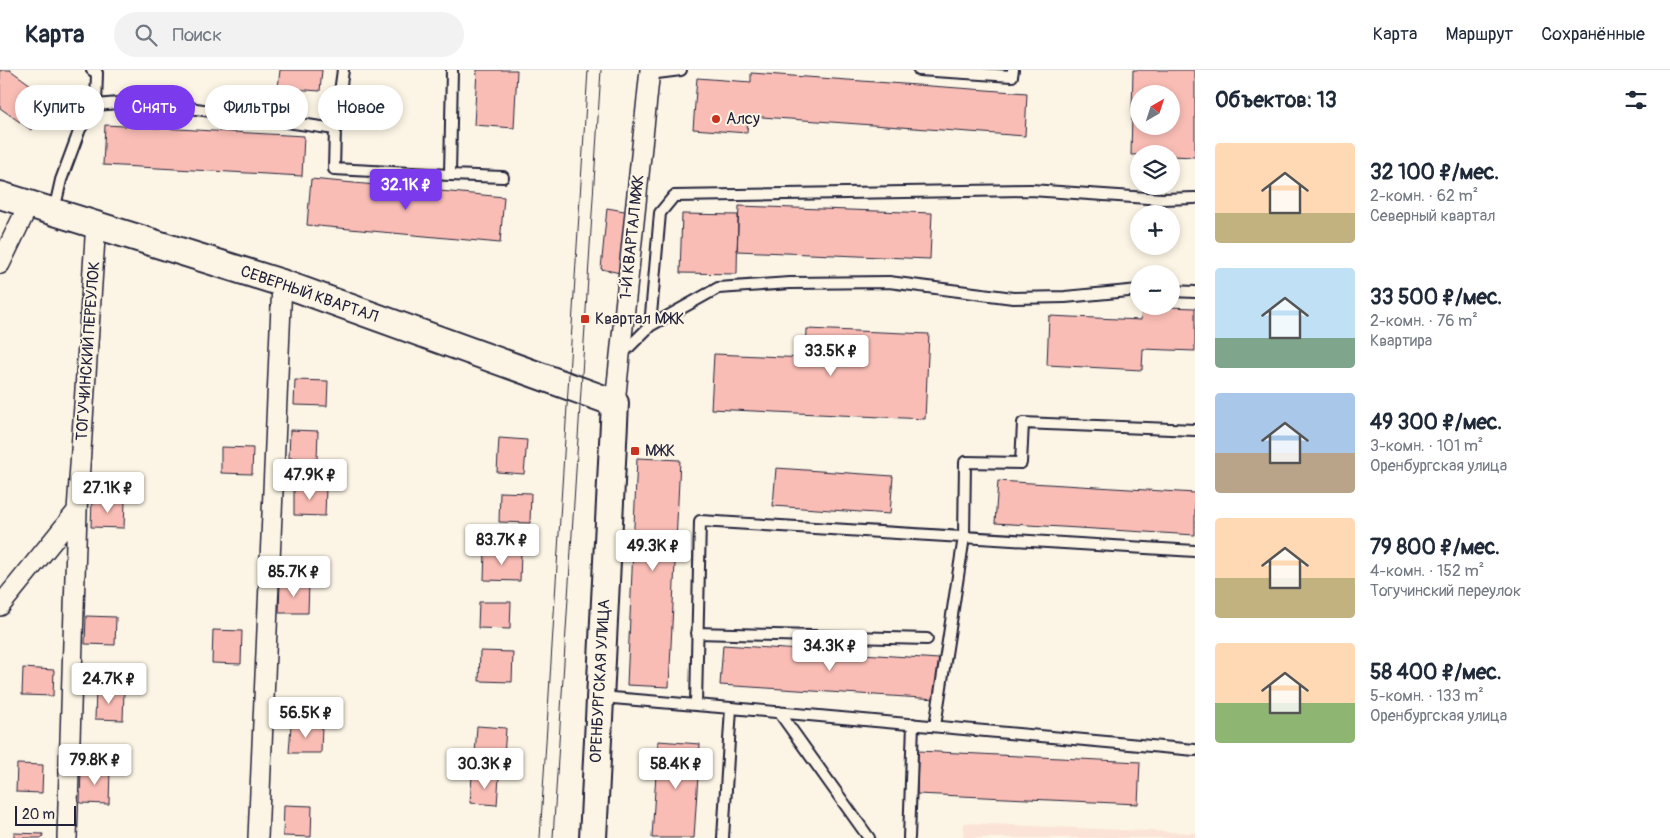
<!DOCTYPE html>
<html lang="ru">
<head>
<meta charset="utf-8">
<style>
	body { margin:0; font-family:Pangolin,sans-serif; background:#f2f2f3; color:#1f2937; height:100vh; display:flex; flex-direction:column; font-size:19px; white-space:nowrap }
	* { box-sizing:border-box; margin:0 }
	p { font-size:16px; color:#747a83 }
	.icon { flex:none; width:28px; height:28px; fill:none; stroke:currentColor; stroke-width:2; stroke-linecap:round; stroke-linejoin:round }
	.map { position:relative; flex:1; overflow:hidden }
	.sheet { display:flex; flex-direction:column; background:#fff; width:475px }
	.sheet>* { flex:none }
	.banner { position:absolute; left:15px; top:15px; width:475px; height:45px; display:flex; gap:10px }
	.needle { width:32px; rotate:39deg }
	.buttons { position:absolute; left:1130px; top:15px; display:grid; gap:10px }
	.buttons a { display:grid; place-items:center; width:50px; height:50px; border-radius:50%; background:#fff; box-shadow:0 2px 8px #0003; font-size:25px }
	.scale { position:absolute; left:15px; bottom:12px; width:61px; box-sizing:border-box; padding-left:5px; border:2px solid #22223b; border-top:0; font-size:14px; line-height:18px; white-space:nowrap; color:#22223b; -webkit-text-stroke:4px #fcf5e5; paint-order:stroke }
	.price { position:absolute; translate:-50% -42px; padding:0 11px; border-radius:5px; background:#fff; color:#222; font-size:16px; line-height:32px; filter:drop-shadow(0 1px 2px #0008) }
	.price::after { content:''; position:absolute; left:50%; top:30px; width:15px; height:11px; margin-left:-8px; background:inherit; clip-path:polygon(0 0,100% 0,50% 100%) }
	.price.current { background:#7c3aed; color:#fff }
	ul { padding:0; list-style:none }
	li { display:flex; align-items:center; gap:15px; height:125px; padding:0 20px }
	li span { display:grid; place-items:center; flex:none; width:140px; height:100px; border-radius:5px; color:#555 }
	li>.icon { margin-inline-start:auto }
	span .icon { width:60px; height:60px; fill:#fffc; stroke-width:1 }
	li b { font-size:21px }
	h2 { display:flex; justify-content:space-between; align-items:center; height:60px; padding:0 20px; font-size:21px }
	.pill { padding:0 18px; border-radius:22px; background:#fff; box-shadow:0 2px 8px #0003; font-size:18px; line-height:45px }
	.pill.current { background:#7c3aed; color:#fff }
	header { display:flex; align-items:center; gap:30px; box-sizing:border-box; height:70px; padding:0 25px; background:#fff; border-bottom:1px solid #e0e1e3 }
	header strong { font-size:24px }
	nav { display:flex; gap:28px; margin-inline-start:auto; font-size:18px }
	.search { width:350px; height:45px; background:#f2f2f3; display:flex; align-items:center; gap:12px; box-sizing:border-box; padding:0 18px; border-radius:28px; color:#747a83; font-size:19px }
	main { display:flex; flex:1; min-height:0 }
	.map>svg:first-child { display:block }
	.built { fill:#fbe4d7 }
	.building { fill:#f9bdb5; stroke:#22223b; fill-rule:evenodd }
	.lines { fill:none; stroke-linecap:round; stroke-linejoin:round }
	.lane-casing { stroke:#22223b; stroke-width:14 }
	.street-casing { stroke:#22223b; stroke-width:22 }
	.secondary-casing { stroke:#22223b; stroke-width:30 }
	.lane { stroke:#fcf5e5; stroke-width:10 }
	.street { stroke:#fcf5e5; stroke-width:19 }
	.secondary { stroke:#fcf5e5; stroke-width:26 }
	.tram { stroke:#22223b; stroke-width:1 }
	.poi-dot { fill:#c8321e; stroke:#fcf5e5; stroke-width:2 }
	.labels { text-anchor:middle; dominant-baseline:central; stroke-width:4; stroke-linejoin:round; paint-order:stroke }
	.poi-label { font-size:16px; fill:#22223b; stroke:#fcf5e5; text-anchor:start }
	.street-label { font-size:16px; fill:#22223b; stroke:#fcf5e5 }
</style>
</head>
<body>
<header>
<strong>Карта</strong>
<div class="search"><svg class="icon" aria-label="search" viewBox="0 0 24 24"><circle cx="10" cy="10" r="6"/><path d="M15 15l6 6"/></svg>Поиск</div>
<nav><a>Карта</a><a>Маршрут</a><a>Сохранённые</a></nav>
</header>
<main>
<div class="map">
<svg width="1195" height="768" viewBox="0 0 1195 768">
	<rect width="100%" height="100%" fill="#fcf5e5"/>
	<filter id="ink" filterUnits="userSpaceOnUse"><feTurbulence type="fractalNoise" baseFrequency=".02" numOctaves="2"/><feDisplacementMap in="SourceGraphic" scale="10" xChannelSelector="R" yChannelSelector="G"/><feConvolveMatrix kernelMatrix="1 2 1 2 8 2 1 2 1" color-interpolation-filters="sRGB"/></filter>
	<g filter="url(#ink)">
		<path class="built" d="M964,753L1195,763V768H963Z"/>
		<path class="building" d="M0,0H10L52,30L31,60L0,38Z
			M280,0H322L320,21L278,18Z
			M477,0H517L514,58L474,55Z
			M1133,0H1195V87L1171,86V84L1131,85ZM1139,24H1171V56H1139Z
			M751,3L1027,23L1025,66L748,46L747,63L693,59L697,8L751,12Z
			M105,55L304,66L302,106L103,95Z
			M311,109L504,127L500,173L307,155Z
			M739,136L932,143L930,189L737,181Z
			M607,138L630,142L625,204L601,199Z
			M682,144L738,145L737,204L680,203Z
			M1142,236L1195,238V281L1143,279L1142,300L1047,295L1049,246L1141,250Z
			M807,259L929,264L925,349L711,339L714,284L806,288Z
			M295,310L328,311L327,336L294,335Z
			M290,360L318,361L317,389L289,388Z
			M499,368L527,370L524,404L497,402Z
			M221,377L253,378L252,404L221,403Z
			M637,388L680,390L669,617L627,615Z
			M776,398L893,406L890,444L773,436Z
			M998,411L1195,423V465L995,453Z
			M294,416L326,417L325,446L294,445Z
			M500,422L531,423L530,453L499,452Z
			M92,430L125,431L124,458L91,457Z
			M485,481L521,482L520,511L484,510Z
			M280,512L309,513L308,543H279Z
			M479,532H511L510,559L478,558Z
			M86,546L116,547L115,575L85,574Z
			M213,560L242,561L241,594L212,593Z
			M723,575L939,589L937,629L720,615Z
			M480,581L513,582L512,612L479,611Z
			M23,598L54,600L53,626L22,625Z
			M96,620L124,621L123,650L95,649Z
			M291,654L322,655L321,683H289Z
			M477,656L506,658L504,687L475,685Z
			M658,671L700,674L694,768H652Z
			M918,681L1140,692L1138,734L917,724Z
			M17,694L43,695L42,723L16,722Z
			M81,698L110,699L109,734L80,733Z
			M472,706L499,707L497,735L470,733Z
			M284,735L312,736L311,767L283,766Z
			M14,763L43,764L42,768H14Z"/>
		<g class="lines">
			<defs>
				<path id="lane" d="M919,0L1012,6L1013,0
					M649,4L681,0
					M96,35L141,31L335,59L343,0
					M335,59L334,99L450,105L452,0
					M450,105L503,107
					M54,141L61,110L80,59L96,35L97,3L92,0
					M1171,221L1195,222
					M650,256L660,143L674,126L1031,120L1162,129L1195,128
					M621,285L650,256L718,218L790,213L889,212L1013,228L1065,227L1139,220
					M697,563L927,569
					M601,627L731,638L723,768
					M696,634L700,451L1195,481
					M731,638L1195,680
					M779,642L869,768
					M935,656L964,467L965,392L1021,393L1023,353L1195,360
					M909,768L913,654"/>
				<path id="street" d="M0,194L29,134
					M615,333L650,0
					M0,536L77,441
					M67,768L77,441L96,153
					M258,768L282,213"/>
				<path id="secondary" d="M0,125L282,213L615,333L593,768"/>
			</defs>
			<use href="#lane" class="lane-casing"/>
			<use href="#street" class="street-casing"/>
			<use href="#secondary" class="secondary-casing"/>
			<use href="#lane" class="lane"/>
			<use href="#street" class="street"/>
			<use href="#secondary" class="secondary"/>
			<path class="tram" d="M540,768L588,0
				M553,768L601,0"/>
		</g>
	</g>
	<g class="poi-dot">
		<circle cx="716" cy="49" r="5"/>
		<rect x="580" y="244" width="10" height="10" rx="2.5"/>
		<rect x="630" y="376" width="10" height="10" rx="2.5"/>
	</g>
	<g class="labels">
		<g class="poi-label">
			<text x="726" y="49">Алсу</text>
			<text x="595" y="249">Квартал МЖК</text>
			<text x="645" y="381">МЖК</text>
		</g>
		<g class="street-label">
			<text transform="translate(632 167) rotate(-84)">1-Й КВАРТАЛ МЖК</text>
			<text transform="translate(309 224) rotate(19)">СЕВЕРНЫЙ КВАРТАЛ</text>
			<text transform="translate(88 281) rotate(-86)">ТОГУЧИНСКИЙ ПЕРЕУЛОК</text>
			<text transform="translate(600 611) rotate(-87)">ОРЕНБУРГСКАЯ УЛИЦА</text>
		</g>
	</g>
</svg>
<div class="buttons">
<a><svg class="needle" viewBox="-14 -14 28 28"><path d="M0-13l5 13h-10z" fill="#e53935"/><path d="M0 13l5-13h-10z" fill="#747a83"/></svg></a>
<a><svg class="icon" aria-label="layers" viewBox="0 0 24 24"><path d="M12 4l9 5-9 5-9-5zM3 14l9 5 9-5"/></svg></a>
<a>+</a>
<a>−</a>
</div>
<div class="scale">20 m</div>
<b class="price current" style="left:406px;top:141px">32.1K ₽</b>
<b class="price" style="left:831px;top:307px">33.5K ₽</b>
<b class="price" style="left:310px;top:431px">47.9K ₽</b>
<b class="price" style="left:108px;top:444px">27.1K ₽</b>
<b class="price" style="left:502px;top:496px">83.7K ₽</b>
<b class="price" style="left:653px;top:502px">49.3K ₽</b>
<b class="price" style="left:294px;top:528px">85.7K ₽</b>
<b class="price" style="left:830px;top:602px">34.3K ₽</b>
<b class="price" style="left:109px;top:635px">24.7K ₽</b>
<b class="price" style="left:306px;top:669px">56.5K ₽</b>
<b class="price" style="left:95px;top:716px">79.8K ₽</b>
<b class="price" style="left:485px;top:720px">30.3K ₽</b>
<b class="price" style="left:676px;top:720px">58.4K ₽</b>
<div class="banner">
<a class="pill">Купить</a>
<a class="pill current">Снять</a>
<a class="pill">Фильтры</a>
<a class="pill">Новое</a>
</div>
</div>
<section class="sheet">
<h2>Объектов: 13<svg class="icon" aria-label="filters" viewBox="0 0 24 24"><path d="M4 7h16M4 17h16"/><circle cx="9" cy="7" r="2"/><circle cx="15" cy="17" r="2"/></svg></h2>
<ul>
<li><span style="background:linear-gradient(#ffd9b3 70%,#c2b280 0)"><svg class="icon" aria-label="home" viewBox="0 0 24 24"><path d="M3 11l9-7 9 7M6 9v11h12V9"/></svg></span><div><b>32 100 ₽/мес.</b><p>2-комн. · 62 m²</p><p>Северный квартал</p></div></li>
<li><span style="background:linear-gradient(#bfe0f5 70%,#7fa58c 0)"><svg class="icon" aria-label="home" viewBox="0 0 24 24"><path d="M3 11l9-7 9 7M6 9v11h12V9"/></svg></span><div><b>33 500 ₽/мес.</b><p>2-комн. · 76 m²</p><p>Квартира</p></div></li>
<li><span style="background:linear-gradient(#a9c7e8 60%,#b9a48a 0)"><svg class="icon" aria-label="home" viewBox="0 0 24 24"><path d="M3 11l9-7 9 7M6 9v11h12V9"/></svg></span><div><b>49 300 ₽/мес.</b><p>3-комн. · 101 m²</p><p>Оренбургская улица</p></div></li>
<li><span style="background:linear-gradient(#ffd9b3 60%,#c2b280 0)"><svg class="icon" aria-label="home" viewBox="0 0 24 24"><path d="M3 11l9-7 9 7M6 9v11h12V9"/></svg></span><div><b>79 800 ₽/мес.</b><p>4-комн. · 152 m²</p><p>Тогучинский переулок</p></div></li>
<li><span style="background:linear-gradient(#ffd9b3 60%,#8fb573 0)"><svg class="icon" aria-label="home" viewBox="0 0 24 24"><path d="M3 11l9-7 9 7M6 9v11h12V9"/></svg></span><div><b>58 400 ₽/мес.</b><p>5-комн. · 133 m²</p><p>Оренбургская улица</p></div></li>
</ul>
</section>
</main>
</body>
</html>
